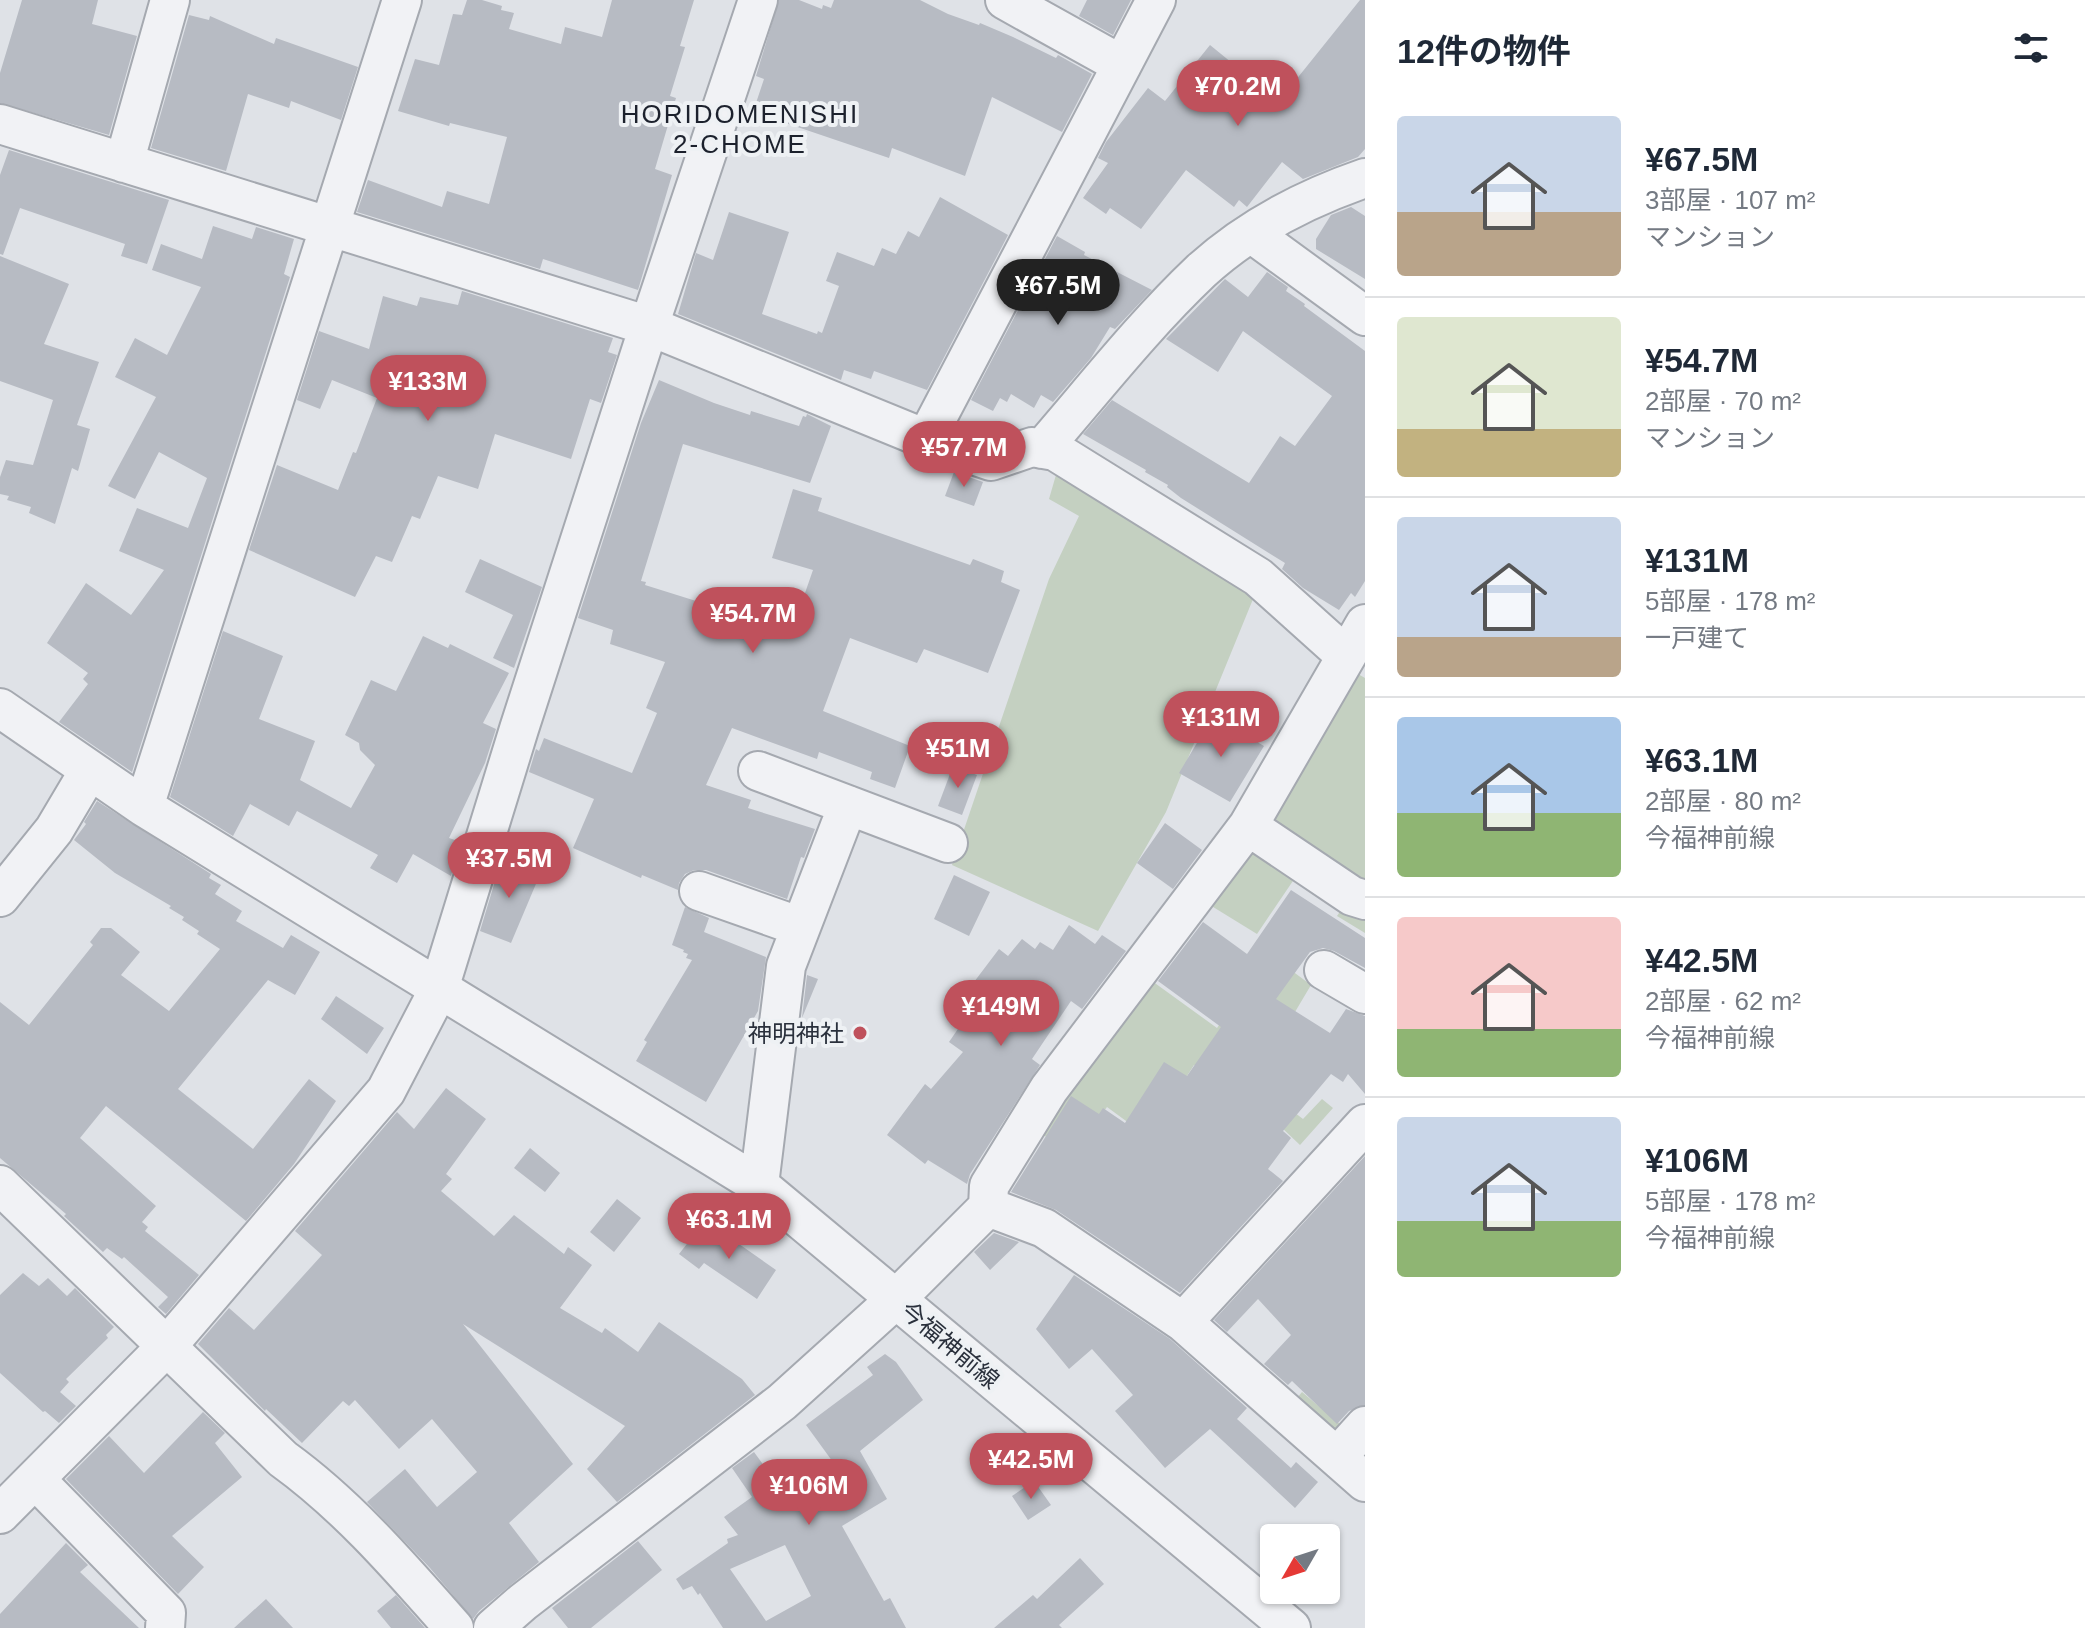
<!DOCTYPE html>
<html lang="ja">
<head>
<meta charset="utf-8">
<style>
	body { margin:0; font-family:Helvetica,"Noto Sans JP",sans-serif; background:#f6f6f7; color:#1f2937; height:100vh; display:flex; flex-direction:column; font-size:30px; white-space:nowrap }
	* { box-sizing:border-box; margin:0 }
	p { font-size:26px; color:#747a83 }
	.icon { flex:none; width:44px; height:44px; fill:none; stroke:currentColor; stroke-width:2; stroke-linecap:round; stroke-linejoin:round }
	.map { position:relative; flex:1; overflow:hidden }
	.sheet { display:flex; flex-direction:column; background:#fff; width:720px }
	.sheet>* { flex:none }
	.needle { width:52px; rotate:231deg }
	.tools { position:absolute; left:1260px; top:1524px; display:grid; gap:16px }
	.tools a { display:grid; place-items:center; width:80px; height:80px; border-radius:8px; background:#fff; box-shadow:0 2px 6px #0004; font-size:40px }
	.price { position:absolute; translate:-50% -68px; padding:0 18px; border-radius:28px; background:#bf515c; color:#fff; font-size:26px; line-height:52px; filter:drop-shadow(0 2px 4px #0008) }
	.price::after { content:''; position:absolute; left:50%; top:48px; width:24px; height:18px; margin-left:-12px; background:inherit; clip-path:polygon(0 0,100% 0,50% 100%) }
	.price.current { background:#222; color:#fff }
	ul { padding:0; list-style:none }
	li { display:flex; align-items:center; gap:24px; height:200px; padding:0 32px }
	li+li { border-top:2px solid #e0e1e3 }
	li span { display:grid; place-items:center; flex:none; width:224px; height:160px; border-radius:8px; color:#555 }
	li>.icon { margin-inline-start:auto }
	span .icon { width:96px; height:96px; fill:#fffc; stroke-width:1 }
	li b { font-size:34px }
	h2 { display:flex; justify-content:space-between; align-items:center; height:96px; padding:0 32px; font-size:34px }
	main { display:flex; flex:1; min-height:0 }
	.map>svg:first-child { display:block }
	.green { fill:#c4d0c1 }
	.building { fill:#b7bbc3; fill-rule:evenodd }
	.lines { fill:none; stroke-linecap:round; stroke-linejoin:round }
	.minor-casing { stroke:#a5a9b0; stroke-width:42 }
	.minor { stroke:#f1f2f5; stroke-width:38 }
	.poi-dot { fill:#bf515c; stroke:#eef1f4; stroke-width:3 }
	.labels { text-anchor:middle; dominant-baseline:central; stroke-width:8; stroke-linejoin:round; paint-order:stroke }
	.poi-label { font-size:24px; fill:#2a303c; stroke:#eef1f4; text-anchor:end }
	.street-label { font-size:24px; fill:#2a303c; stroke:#eef1f4 }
	.neighbourhood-label { font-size:26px; letter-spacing:2px; fill:#1c212d; stroke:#eef1f4 }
</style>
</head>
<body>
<main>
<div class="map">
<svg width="1365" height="1628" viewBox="0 0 1365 1628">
	<rect width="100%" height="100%" fill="#dfe2e7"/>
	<path class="green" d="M1058,468L1260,582L1166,812L1098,931L952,865L1049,579L1079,516L1049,499Z
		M1351,670L1365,678V889L1264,818Z
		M1248,843L1299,872L1257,934L1205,902Z
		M1347,901L1365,908V933L1337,916Z
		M1268,953L1311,985L1244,1098L1194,1065L1114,1189L1137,1129L1107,1107L1073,1155L1042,1134L1068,1091L1152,981L1217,1028Z
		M1269,1093L1303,1119L1322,1099L1333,1108L1300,1145L1260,1107Z
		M1302,1392L1347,1430L1338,1441L1293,1403Z"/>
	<path class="building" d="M22,0H98L92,24L137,36L109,135L0,103V73Z
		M467,0H482L502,6L501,10L514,13L509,29L561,44L565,27L602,37L612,0H694L680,46L685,47L670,96L676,98L655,169L672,175L638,290L543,259L540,269L357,212L368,180L442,207L447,191L489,204L507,137L450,123L449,126L398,111L415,59L439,65L453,14L462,15Z
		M779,0H799L822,9L823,5L831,8L834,0H920L948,14L979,25L980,23L1013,37L1056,58L1058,55L1092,74L1062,132L992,97L965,176L892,148L889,158L753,112L764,79L756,76Z
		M1087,0H1131L1113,35L1079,16Z
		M1360,0H1365V149L1358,157L1303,179L1282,162L1247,207L1239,200L1234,207L1186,170L1141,229L1110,208L1106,214L1083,198L1108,163L1098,158L1106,142L1148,88L1165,101L1210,45L1264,89L1275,74L1291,86Z
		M189,15L209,20L210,16L274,44L276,38L358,67L341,120L291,101L289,108L248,94L226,171L151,148Z
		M9,150L169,200L147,264L121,256L125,244L20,208L3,255L0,254V175Z
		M940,197L1008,235L927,390L874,371L871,379L844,370L841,380L678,314L696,253L713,260L729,212L789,232L762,314L817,334L818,331L822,333L839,286L826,281L837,252L874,266L882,248L896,254L908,231L919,237Z
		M1351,207L1365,216V279L1316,249V239L1331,215Z
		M213,226L252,239L256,227L294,239L284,274L290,277L132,772L59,722L88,684L83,679L88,673L47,643L86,583L131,615L164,570L119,551L137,508L188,528L207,478L159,452L135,499L108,486L156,397L115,377L135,338L167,355L201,287L152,270L161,244L202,259Z
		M1057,236L1085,252L1084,255L1152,290L1115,329L1110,327L1091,358L1053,402L1041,395L1034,408L1011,394L1007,402L1000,398L993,411L971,400Z
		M0,256L69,284L44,344L99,362L77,425L90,429L78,471L72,468L55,524L29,513L31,507L7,500L9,496L0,494V477L6,460L33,465L53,400L0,381Z
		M1267,272L1288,287L1286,291L1305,304L1304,306L1365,351V581L1355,597L1351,593L1339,610L1303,588L1282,569L1285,563L1181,498L1167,487L1168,485L1145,472L1146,470L1083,434L1112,400L1249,483L1280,436L1295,446L1332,396L1243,331L1218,372L1166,339L1225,279L1248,297Z
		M462,291L613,338L608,352L617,355L601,403L590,399L571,459L495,434L478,489L438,476L420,519L412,516L392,562L376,556L355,597L249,550L277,465L338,490L353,452L356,453L377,398L332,380L320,409L297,400L319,331L369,349L383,296L417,306L420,297L458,305Z
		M659,380L714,403L750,415L751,411L799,426L803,416L806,417L807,414L831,426L810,483L683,444L641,581L646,582L645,585L728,611L727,615L790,636L813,570L772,558L793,489L822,498L818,511L970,565L973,559L1004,571L1001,582L1020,590L988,673L924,649L917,663L850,638L823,711L910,746L895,788L870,779L872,772L819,752L817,759L732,728L706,785L751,800L748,808L815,829L804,858L801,857L787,899L706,870H694L685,874L679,883L678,890L642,875L641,878L573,848L594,799L529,772L536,749L539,751L544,738L632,773L657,713L646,708L665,662L610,644L613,630L578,618L641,423Z
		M954,472L983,482L974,506L945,496Z
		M480,559L542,587L514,668L493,658L513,615L465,592Z
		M223,631L283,656L259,719L315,741L300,780L351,808L375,765L360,750L359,743L345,735L371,680L396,691L423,636L448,648L450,644L509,673L483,723L496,729L485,763L449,838L461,842L451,876L413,854L397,883L370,868L378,855L297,811L289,826L250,804L233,836L170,797Z
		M1213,716L1264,746L1230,802L1179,773Z
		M953,766L977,775L962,815L938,806Z
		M97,801L211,874L209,878L221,885L215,894L242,911L236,921L283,948L291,935L320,952L295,995L268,980L178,1089L253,1149L309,1079L336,1101L294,1164L246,1221L106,1106L80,1138L156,1206L142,1222L148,1227L145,1231L199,1275L166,1314L158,1307L168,1297L124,1257L122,1259L107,1248L103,1252L64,1216L66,1214L0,1158V1002L29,1025L93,945L90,942L101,928H111L140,952L121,975L169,1011L220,949L197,934L199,931L182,920L184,917L169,908L171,906L115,873L74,840L86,824L84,822Z
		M1165,823L1202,850L1173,889L1137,863Z
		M502,858L541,872L511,943L480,931Z
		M954,875L990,892L969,936L934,919Z
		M1291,890L1365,938V968L1334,951L1323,948L1310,952L1276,999L1330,1033L1346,1009L1365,1016V1094L1348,1074L1343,1082L1331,1074L1283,1131L1291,1138L1268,1169L1283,1181L1180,1293L1056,1210L1011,1192L1071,1096L1099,1114L1103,1108L1125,1123L1164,1062L1187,1076L1221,1027L1158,981L1203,922L1247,954Z
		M685,907L709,918L704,932L766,957L758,1011L706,1102L636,1061L647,1042L644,1040L692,960L686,958L688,954L683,952L684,950L672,945Z
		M1069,925L1095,944L1102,935L1126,951L1082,1009L1071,1001L1032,1059L1040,1065L970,1174L967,1184L928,1160L925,1164L887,1135L925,1084L931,1089L963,1052L949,1042L984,991L974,982L999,949L1008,956L1022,939L1035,949L1040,942L1053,950Z
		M807,975L818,979L802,1018Z
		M336,996L384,1028L367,1054L321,1019Z
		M446,1088L486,1119L446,1174L452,1179L441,1191L494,1236L514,1215L564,1254L568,1247L592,1265L560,1308L602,1333L605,1328L638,1352L659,1322L742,1379L755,1395L617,1502L587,1469L625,1426L463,1324L573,1464L509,1523L539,1562L479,1611L473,1619L430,1568L367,1502L405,1469L437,1507L477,1472L432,1419L399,1449L355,1400L349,1406L343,1401L302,1443L266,1409L265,1411L198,1344L229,1308L254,1330L322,1255L295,1231L397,1112L414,1129Z
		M530,1148L560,1173L545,1192L514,1168Z
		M1365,1156V1405L1349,1411L1337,1424L1292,1381L1288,1385L1264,1364L1291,1335L1258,1299L1227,1332L1214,1320Z
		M617,1199L641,1218L614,1252L590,1232Z
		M701,1226L725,1244L729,1237L776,1270L757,1299L704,1263L699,1269L679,1254Z
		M994,1233L1019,1242L990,1270L974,1252Z
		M23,1273L39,1286L48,1278L67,1296L75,1288L114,1327L106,1335L108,1338L66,1379L69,1382L60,1392L76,1406L59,1423L45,1411L43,1412L0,1373V1295Z
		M1074,1275L1170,1339L1247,1408L1237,1419L1291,1468L1296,1462L1318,1482L1295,1508L1210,1429L1165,1468L1115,1411L1133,1395L1092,1349L1069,1369L1036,1329Z
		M885,1354L896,1362L923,1400L860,1451L887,1499L842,1526L884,1601L890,1598L906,1628H723L700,1593L698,1595L692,1586L683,1590L676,1579L728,1543L727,1539L738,1535L724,1517L752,1497L732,1468L754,1452L786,1496L838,1469L806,1425L873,1375L867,1367ZM785,1545L811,1596L766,1621L730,1569Z
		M203,1412L225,1433L215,1443L242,1477L172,1536L204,1567L178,1594L66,1479L109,1436L144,1473Z
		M1034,1481L1051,1505L1028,1520L1012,1496Z
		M638,1541L662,1570L591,1628H568L552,1608Z
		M66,1543L88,1565L80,1572L139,1628H0V1614Z
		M1080,1558L1104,1584L1059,1625L1062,1628H994L1033,1595L1037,1599Z
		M396,1595L418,1620L425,1628H391L377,1611Z
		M266,1599L293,1628H234Z"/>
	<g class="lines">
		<defs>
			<path id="minor" d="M1005,0L1122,65
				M0,124L649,326L926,439L991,461L1032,447L1055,451L1258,577L1345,655
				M124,163L170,0
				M1251,233L1365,316
				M926,439L1156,0
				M1042,449C1094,389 1144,325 1201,271C1247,229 1307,198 1365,178
				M0,708L144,807L759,1185L1291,1628
				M758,771L948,843
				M144,807L402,0
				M1248,826L1352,896L1365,900
				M699,891L801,927
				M0,897L54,830L89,771
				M1324,970L1365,994
				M0,1185L283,1459C348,1506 401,1568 454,1628
				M759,1185L786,966L848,805
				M988,1207L1044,1228L1183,1322L1365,1482
				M1183,1322L1365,1124
				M1337,1457L1365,1426
				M35,1479L166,1613L165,1628
				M0,1514L167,1346L386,1091L439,989L519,729L649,326L758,0
				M493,1628L523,1602L782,1402L895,1300L988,1207L989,1186L1049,1089L1248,826L1365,624"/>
		</defs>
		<use href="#minor" class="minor-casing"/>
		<use href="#minor" class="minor"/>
	</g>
	<circle class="poi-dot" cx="860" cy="1033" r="8"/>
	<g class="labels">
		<g class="poi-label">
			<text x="844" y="1033">神明神社</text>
		</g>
		<g class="street-label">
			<text transform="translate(950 1345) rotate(40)">今福神前線</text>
		</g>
		<g class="neighbourhood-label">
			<text x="740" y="114">HORIDOMENISHI<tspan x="740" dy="30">2-CHOME</tspan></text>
		</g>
	</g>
</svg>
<div class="tools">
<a><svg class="needle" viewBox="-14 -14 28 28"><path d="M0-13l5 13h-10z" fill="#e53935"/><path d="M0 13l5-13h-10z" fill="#747a83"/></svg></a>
</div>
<b class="price" style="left:1238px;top:128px">¥70.2M</b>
<b class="price current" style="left:1058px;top:327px">¥67.5M</b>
<b class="price" style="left:428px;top:423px">¥133M</b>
<b class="price" style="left:964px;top:489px">¥57.7M</b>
<b class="price" style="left:753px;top:655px">¥54.7M</b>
<b class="price" style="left:1221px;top:759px">¥131M</b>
<b class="price" style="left:958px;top:790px">¥51M</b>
<b class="price" style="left:509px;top:900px">¥37.5M</b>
<b class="price" style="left:1001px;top:1048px">¥149M</b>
<b class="price" style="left:729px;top:1261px">¥63.1M</b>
<b class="price" style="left:1031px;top:1501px">¥42.5M</b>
<b class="price" style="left:809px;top:1527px">¥106M</b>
</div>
<section class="sheet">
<h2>12件の物件<svg class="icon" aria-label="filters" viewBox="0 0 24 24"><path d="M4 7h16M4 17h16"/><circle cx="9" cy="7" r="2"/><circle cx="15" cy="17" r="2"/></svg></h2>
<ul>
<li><span style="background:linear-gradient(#c9d6e8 60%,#b9a48a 0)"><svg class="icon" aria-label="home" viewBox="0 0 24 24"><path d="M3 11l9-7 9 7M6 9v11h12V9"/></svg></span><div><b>¥67.5M</b><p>3部屋 · 107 m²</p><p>マンション</p></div></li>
<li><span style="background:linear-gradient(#dfe7d0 70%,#c2b280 0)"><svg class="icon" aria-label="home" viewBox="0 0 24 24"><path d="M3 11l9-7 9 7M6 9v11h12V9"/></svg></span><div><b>¥54.7M</b><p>2部屋 · 70 m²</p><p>マンション</p></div></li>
<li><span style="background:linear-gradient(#c9d6e8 75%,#b9a48a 0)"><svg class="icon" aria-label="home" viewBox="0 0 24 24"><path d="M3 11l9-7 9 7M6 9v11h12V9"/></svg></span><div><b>¥131M</b><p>5部屋 · 178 m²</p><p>一戸建て</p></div></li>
<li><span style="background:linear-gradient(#a9c7e8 60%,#8fb573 0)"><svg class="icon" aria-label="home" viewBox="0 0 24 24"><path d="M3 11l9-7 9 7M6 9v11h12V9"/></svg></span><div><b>¥63.1M</b><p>2部屋 · 80 m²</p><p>今福神前線</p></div></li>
<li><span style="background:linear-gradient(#f6c9c9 70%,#8fb573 0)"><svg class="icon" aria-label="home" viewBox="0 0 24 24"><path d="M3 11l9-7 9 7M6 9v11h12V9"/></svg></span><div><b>¥42.5M</b><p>2部屋 · 62 m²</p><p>今福神前線</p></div></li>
<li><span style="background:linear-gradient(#c9d6e8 65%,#8fb573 0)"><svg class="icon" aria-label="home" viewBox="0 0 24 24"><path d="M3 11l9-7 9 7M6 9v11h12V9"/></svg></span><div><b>¥106M</b><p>5部屋 · 178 m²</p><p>今福神前線</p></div></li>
</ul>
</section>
</main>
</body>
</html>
